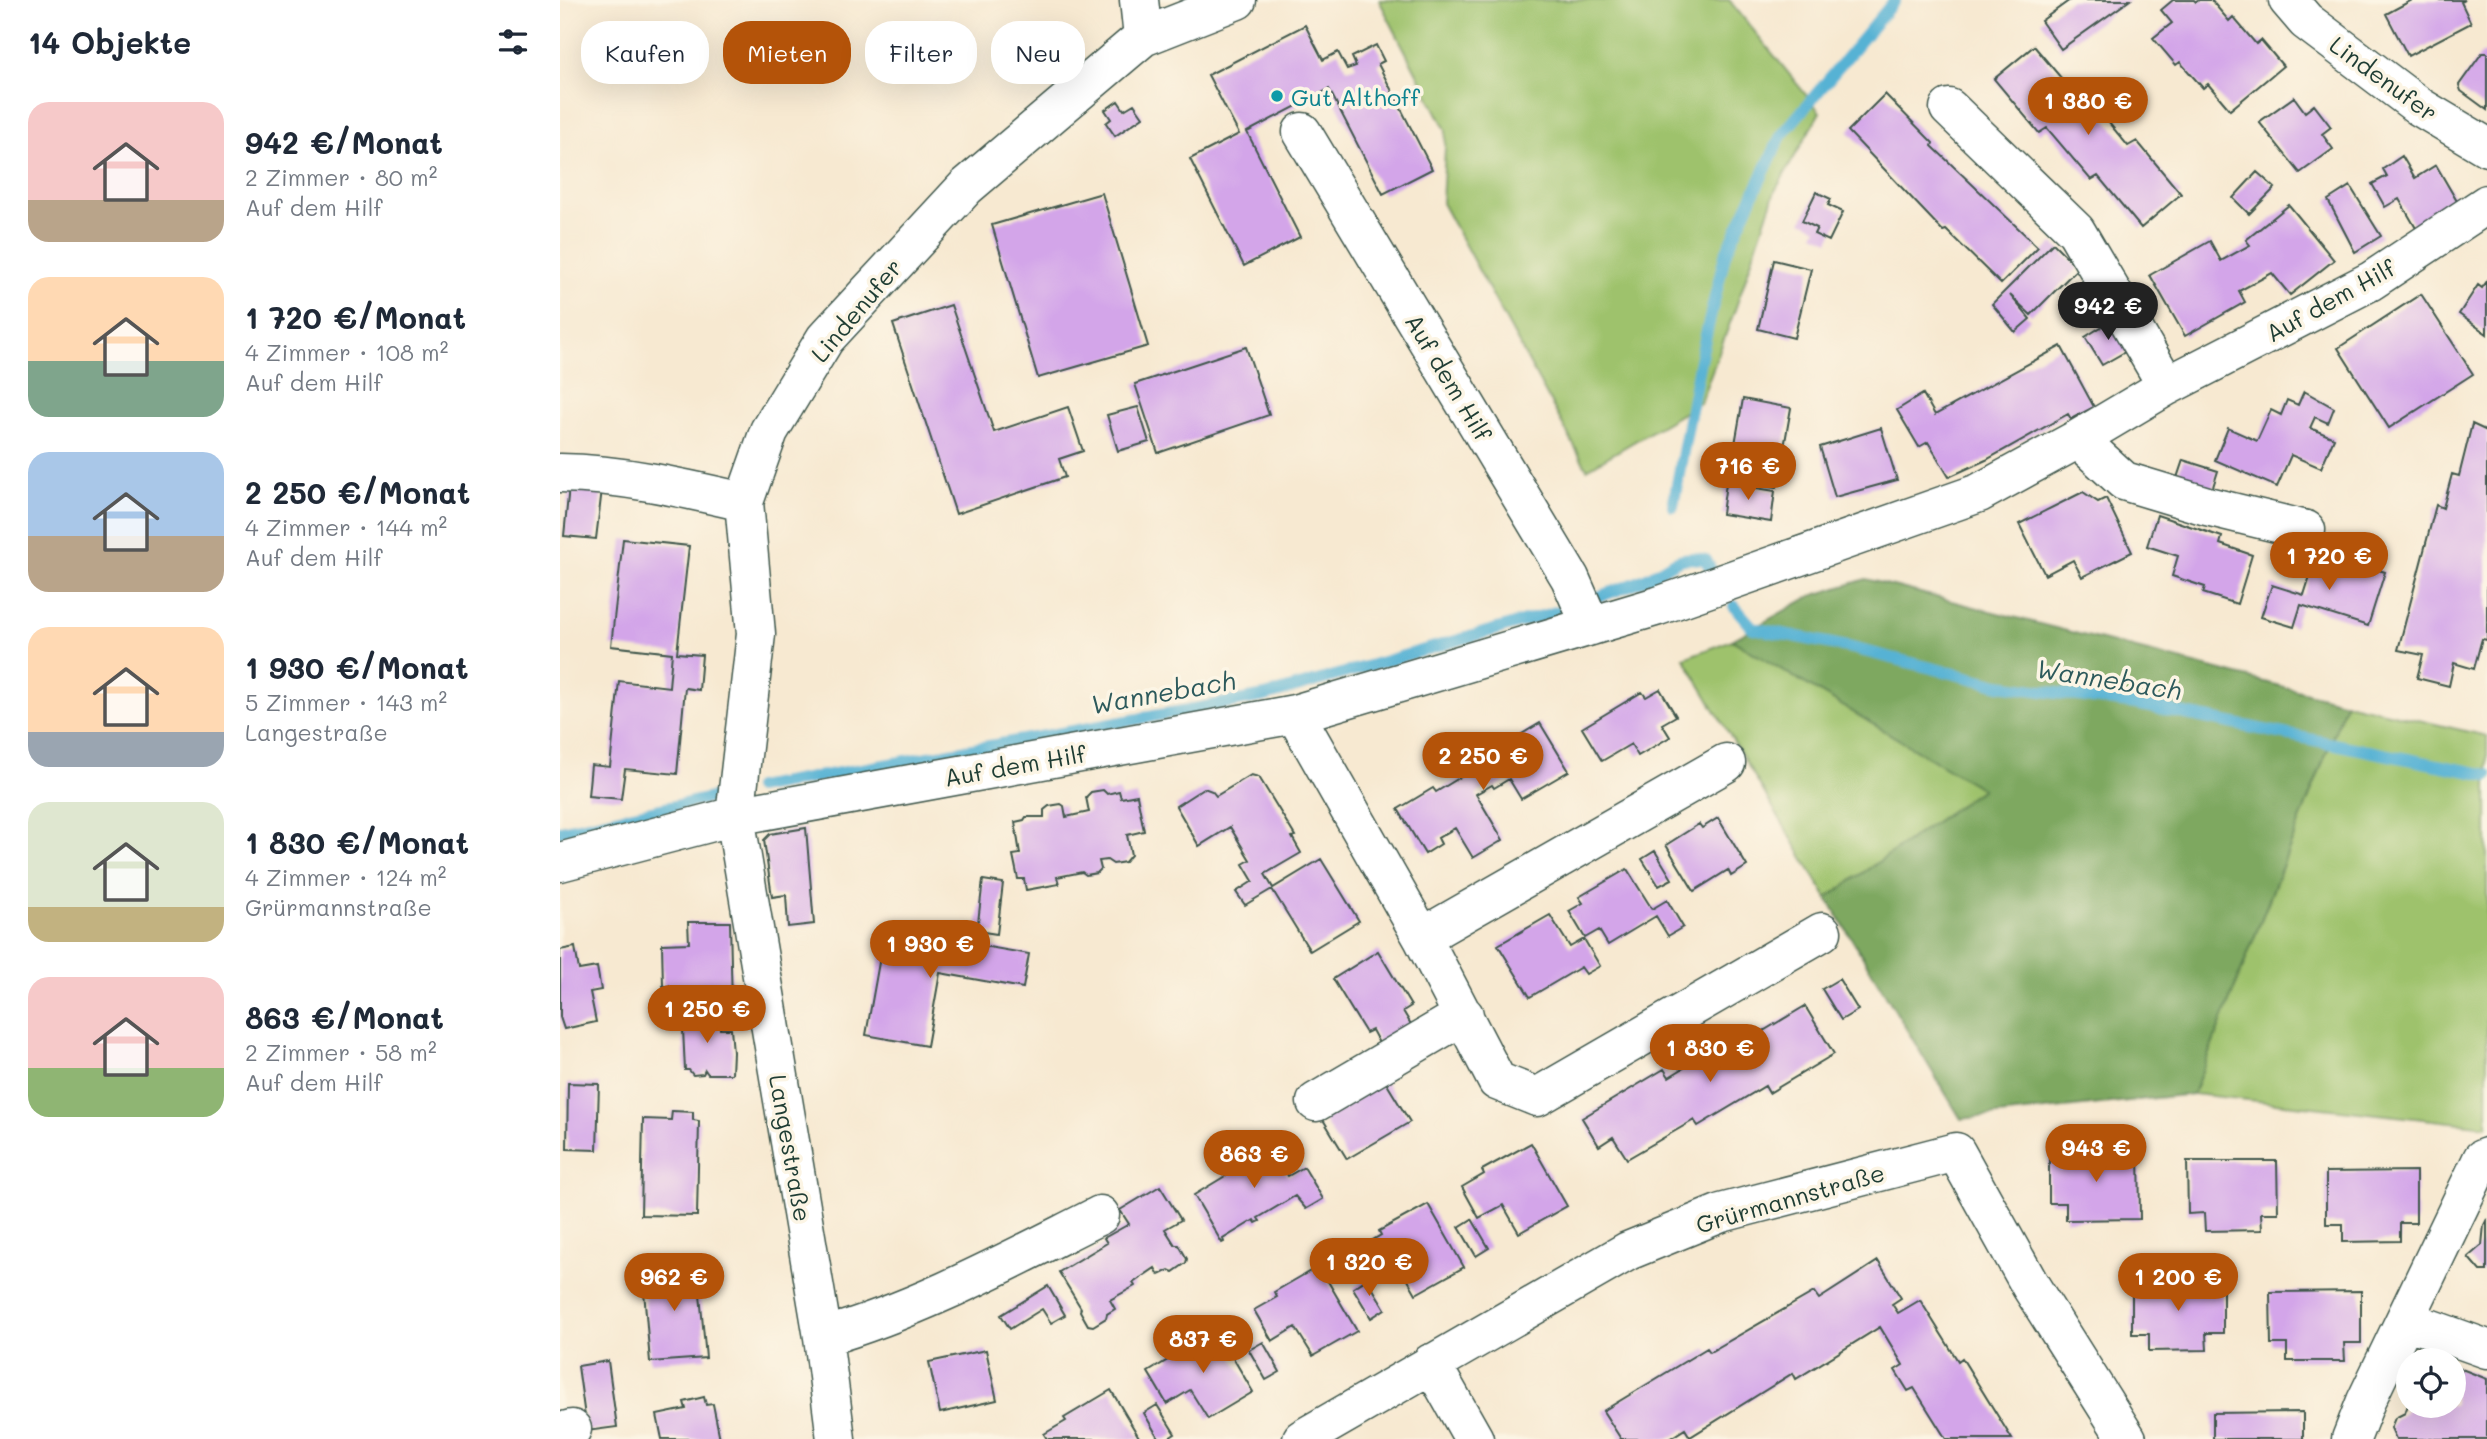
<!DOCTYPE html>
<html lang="de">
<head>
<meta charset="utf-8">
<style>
	body { margin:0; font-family:Mali,sans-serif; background:#f2f2f3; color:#1f2937; height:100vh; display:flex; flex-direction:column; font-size:26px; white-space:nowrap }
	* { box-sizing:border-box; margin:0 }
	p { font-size:23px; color:#747a83 }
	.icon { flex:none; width:38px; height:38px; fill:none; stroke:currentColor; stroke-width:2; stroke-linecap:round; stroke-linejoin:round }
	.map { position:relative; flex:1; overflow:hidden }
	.sheet { display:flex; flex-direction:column; background:#fff; width:560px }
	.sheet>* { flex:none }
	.hud { position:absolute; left:21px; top:21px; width:665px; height:63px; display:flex; gap:14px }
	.buttons { position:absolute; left:1836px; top:1348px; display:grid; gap:14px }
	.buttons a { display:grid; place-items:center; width:70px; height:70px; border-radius:50%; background:#fff; box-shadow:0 7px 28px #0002; font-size:35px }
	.price { position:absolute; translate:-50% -60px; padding:0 16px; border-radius:24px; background:#b45309; color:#fff; font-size:23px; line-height:46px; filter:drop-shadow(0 2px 4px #0008) }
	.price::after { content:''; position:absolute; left:50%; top:42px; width:21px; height:16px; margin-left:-10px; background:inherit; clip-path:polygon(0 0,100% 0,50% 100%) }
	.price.current { background:#222; color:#fff }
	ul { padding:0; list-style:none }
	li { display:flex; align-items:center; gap:21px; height:175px; padding:0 28px }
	li span { display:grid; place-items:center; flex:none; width:196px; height:140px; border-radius:21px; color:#555 }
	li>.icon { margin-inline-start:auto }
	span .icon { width:84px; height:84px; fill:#fffc; stroke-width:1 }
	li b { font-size:30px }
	h2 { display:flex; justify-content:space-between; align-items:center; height:84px; padding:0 28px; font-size:30px }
	.tag { padding:0 24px; border-radius:28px; background:#fff; box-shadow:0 7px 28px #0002; font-size:24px; line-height:63px }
	.tag.current { background:#b45309; color:#fff }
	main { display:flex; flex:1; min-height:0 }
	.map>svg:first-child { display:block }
	.green { fill:#9ec26c; stroke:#5e8050; stroke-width:2 }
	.forest { fill:#7ea860; stroke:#4e724a; stroke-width:2 }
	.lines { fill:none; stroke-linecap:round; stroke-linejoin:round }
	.stream { stroke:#56b2d4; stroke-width:12 }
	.building { fill:#d3a5e9 }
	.minor-casing { stroke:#3f574c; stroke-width:41 }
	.minor { stroke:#fff; stroke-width:38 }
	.culture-dot { fill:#0f9aa8; stroke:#fcf5e5; stroke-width:2.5 }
	.labels { text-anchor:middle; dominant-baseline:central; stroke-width:7; stroke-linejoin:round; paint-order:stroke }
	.street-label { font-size:24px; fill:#1f3d34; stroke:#fcf5e5 }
	.culture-label { font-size:24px; fill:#0d838f; stroke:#fcf5e5; text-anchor:start }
	.water-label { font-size:26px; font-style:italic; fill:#2d5a5c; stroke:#fcf5e5 }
</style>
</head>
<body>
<main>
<section class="sheet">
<h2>14 Objekte<svg class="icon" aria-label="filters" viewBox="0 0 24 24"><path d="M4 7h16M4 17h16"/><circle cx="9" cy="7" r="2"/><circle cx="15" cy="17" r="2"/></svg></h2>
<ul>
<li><span style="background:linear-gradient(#f6c9c9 70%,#b9a48a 0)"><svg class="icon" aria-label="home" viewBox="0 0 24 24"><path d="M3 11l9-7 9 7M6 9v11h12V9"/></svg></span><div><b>942 €/Monat</b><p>2 Zimmer · 80 m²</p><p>Auf dem Hilf</p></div></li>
<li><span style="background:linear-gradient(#ffd9b3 60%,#7fa58c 0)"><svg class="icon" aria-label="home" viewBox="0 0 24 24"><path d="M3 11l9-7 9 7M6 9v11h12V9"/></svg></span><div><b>1 720 €/Monat</b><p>4 Zimmer · 108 m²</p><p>Auf dem Hilf</p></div></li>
<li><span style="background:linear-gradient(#a9c7e8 60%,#b9a48a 0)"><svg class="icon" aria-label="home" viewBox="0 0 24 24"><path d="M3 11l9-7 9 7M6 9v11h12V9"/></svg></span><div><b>2 250 €/Monat</b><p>4 Zimmer · 144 m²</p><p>Auf dem Hilf</p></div></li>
<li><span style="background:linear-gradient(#ffd9b3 75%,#9aa5b1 0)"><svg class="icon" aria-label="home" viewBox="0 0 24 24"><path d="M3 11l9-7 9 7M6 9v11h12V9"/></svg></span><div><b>1 930 €/Monat</b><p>5 Zimmer · 143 m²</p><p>Langestraße</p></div></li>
<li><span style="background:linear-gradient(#dfe7d0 75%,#c2b280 0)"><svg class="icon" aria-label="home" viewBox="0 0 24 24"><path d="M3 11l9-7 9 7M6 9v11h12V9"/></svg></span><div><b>1 830 €/Monat</b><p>4 Zimmer · 124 m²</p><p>Grürmannstraße</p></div></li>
<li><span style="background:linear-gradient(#f6c9c9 65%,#8fb573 0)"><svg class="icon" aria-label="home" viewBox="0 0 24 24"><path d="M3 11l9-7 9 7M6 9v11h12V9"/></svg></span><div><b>863 €/Monat</b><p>2 Zimmer · 58 m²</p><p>Auf dem Hilf</p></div></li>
</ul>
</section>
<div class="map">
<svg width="1927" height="1439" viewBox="0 0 1927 1439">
	<rect width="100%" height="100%" fill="#fcf5e5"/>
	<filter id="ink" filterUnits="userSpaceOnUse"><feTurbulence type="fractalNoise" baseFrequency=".0143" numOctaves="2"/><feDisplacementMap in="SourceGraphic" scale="14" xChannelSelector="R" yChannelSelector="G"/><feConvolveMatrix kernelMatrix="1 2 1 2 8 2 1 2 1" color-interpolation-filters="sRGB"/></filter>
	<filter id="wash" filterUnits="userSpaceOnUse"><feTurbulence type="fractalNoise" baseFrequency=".00686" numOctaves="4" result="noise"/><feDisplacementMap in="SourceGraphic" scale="28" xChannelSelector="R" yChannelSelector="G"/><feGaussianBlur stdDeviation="1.57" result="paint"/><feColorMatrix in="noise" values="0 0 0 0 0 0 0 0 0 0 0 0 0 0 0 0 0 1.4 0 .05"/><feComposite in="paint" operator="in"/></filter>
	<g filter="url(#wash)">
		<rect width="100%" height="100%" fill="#f7e9d1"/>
		<path class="green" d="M819,0H1169L1260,112L1215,191L1176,307L1140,403L1027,469L882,203L886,130Z
			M1172,640L1423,789L1267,898L1124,658Z
			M1786,703L1927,736V1126L1633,1094Z"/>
		<path class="forest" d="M1306,579L1786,703L1633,1094L1401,1119L1267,898L1422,789L1172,640L1251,596Z"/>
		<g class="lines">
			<path class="stream" d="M1113,506L1140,360L1165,255L1221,136L1335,0
				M1038,597C1054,591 1070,586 1085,579C1110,568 1115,553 1146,560L1151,570
				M1174,606L1193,628L1292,648L1439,685L1576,704L1927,775
				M197,788L705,696L1010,608
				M0,831L155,797"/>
		</g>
		<g id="blocks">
			<path class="building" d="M1510,0H1570L1501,49L1481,21Z
				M1613,0H1634L1636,2L1639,0H1651L1669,21L1673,17L1696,44L1701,40L1723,66L1670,110L1648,84L1643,88L1620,62L1616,65L1593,38L1612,23L1601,10Z
				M1852,0H1905L1901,2L1911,23L1848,56L1826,14Z
				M745,25L763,60L778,52L787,69L796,66L792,57L816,45L824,61L818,64L872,169L823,194L769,89L687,132L740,237L684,266L630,159L679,134L648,75Z
				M1474,46L1518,98L1525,94L1568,146L1577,141L1621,194L1581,228L1538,176L1531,180L1487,128L1479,133L1434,79Z
				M1922,53H1927V110L1901,91L1899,85Z
				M1325,94L1373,143L1372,146L1478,247L1441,284L1386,230L1383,231L1288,131Z
				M1734,97L1745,112L1754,105L1771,127L1762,134L1773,149L1740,173L1699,122Z
				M558,101L564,110L574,104L583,117L555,136L546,123L551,119L545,110Z
				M1842,156L1855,178L1876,165L1902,210L1860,235L1839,199L1825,207L1812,184L1827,176L1823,169Z
				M1697,172L1715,188L1689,214L1673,198Z
				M1790,186L1821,236L1795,252L1768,200Z
				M1256,192L1271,199L1268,205L1283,212L1269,241L1254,234L1257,228L1242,221Z
				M542,193L588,346L478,378L432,225Z
				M1729,205L1774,260L1730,295L1712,273L1679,291L1685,302L1625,336L1590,275L1650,241L1661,261L1690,245L1686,240Z
				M1493,243L1518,268L1471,315L1450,295L1470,319L1455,332L1432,304Z
				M1214,260L1251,269L1234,338L1198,329Z
				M1927,281V334L1899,314L1918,285L1922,288Z
				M1861,294L1913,374L1829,428L1778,348Z
				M391,305L434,432L508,407L523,451L499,459L505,477L396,514L333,324Z
				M1554,319L1570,349L1542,365L1525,337Z
				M1501,346L1534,407L1511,419L1508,414L1426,460L1389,477L1368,442L1359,447L1337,410L1363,394L1375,415Z
				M686,347L709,415L598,453L575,384Z
				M1744,391L1774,408L1768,423L1755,417L1750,428L1774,438L1761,468L1731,455L1717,487L1655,460L1668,428L1697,441L1711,410L1721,415L1727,400L1738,405Z
				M1183,399L1231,408L1217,487L1169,478Z
				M578,407L589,442L558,451L547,415Z
				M1912,424L1927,431V640L1922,639L1921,642L1914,669L1894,663L1889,686L1857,678L1863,655L1838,650L1876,505L1883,508L1892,474L1899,476Z
				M1321,428L1337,480L1275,497L1260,447Z
				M1623,460L1658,471L1652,490L1617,478Z
				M1166,483L1215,491L1211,522L1162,514Z
				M9,486L42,489L36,539L4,536Z
				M1523,492L1538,502L1546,498L1572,552L1522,577L1513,560L1485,575L1459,524Z
				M1597,515L1662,537L1660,544L1692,555L1677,604L1643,593L1645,587L1612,576L1618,556L1587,546Z
				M63,539L129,546L117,653L142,655L139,690L125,688L117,774L65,769L61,799L28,796L31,765L50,767L59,681L109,687L112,653L51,646Z
				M1758,551L1825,572L1808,626L1741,605L1734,627L1701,617L1712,585L1744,595Z
				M1100,689L1116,716L1102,724L1110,737L1078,756L1071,744L1042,761L1022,728L1082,692L1086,697Z
				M980,723L1009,771L961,799L949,779L934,788L932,785L916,794L943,840L913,858L895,828L878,838L881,844L865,854L838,809L873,788L876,792L904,775L899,767L915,757L917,761Z
				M691,775L699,777L735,836L732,837L741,853L705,874L713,888L761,859L799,921L750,951L712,889L685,905L676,892L693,881L683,864L690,860L670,827L639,846L616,806L644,788L652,791L656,796Z
				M543,790L547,794L559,791L561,798L577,795L584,831L567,835L571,855L565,862L553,864L547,860L539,861L541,869L537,873L526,875L522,872L497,877L499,884L466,890L464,879H458L453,855L460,854L455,822L464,820L466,817H484V810L489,806L501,804L504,806L506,817L529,812L526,797L531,792Z
				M1158,818L1187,866L1171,876L1168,870L1134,891L1106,845L1139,824L1142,828Z
				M246,828L254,924L228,927L226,895L212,897L204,840L210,834Z
				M1095,851L1112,879L1099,886L1082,859Z
				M1067,869L1092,909L1107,900L1123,927L1108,936L1096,916L1048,945L1039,930L1025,938L1009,911L1023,903L1019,897Z
				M423,880L443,883L437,934L417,931Z
				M990,915L1010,947L1024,939L1040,966L1026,974L1021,967L970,997L938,945Z
				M128,922H170L172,1006L109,1008V986H103L102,944L129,943Z
				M325,929L469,954L463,988L380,973L367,1046L306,1035Z
				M15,947L19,970L37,967L41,990L30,992L36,1022L4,1029L0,1017V950Z
				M818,951L851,1006L843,1011L852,1026L820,1045L812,1030L806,1033L773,979Z
				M1279,979L1298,1010L1281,1020L1262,989Z
				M1245,1006L1274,1054L1209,1093L1205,1086L1138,1126L1134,1120L1067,1159L1053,1137L1039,1146L1022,1118L1104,1069L1109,1077L1175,1037L1180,1045Z
				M159,1012L160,1029H171L173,1052L172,1074H148L145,1070L143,1074L133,1075L129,1070H125L123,1029H126L125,1013Z
				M819,1071L850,1122L787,1159L756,1108Z
				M8,1083L39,1084L37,1150L7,1149Z
				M112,1111L133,1112V1120L139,1121L137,1216L81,1215L83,1119L111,1120Z
				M704,1135L728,1176L744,1167L763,1199L746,1209L735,1196L698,1218L700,1221L696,1223L694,1220L663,1239L664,1242L662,1243L634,1195L685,1164L677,1151Z
				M971,1143L1007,1206L959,1233L943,1205L919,1218L902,1187L924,1174L922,1170Z
				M1579,1150L1580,1219L1506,1220V1203H1489V1151Z
				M1627,1161H1717L1718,1213H1701L1702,1230L1645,1231L1644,1213L1628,1214Z
				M1856,1171V1223H1840V1241L1783,1242V1224H1766V1172Z
				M600,1186L621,1220L605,1229L615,1245H619L627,1259L626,1263L613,1272L609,1270L599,1275L595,1268L573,1283L575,1286L550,1300L555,1309L547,1314L546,1318L533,1326L528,1325L520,1311L521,1308L499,1272L547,1243L544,1238L569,1224L560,1210Z
				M868,1204L904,1267L856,1294L840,1266L817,1279L799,1248L821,1235L819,1231Z
				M912,1219L929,1248L916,1256L899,1227Z
				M1927,1219V1271H1920L1908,1257L1922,1245L1924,1225Z
				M1318,1261L1341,1298L1332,1304L1338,1313L1360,1300L1398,1361L1402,1358L1452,1439H1386L1354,1388L1348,1391L1335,1370L1343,1365L1320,1327L1236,1379L1233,1373L1130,1437L1125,1429L1109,1439H1061L1043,1411L1147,1348L1150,1352L1254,1292L1259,1299Z
				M137,1263L146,1358L90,1362L82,1267Z
				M759,1266L797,1331L753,1356L735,1327L712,1341L694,1310L717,1297L714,1292Z
				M807,1279L825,1309L811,1318L793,1288Z
				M1663,1281V1333H1646L1647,1350L1589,1351V1334H1572V1282Z
				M488,1286L505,1315L491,1323L482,1309L450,1329L441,1315Z
				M1801,1291V1343H1784L1785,1361H1727V1344H1711L1710,1292Z
				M655,1327L693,1392L648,1419L630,1390L607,1404L588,1372L611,1358L610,1355Z
				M703,1342L720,1372L706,1380L689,1350Z
				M426,1350L437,1400L380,1413L369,1362Z
				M48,1361L57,1427L27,1431L18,1366Z
				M1894,1366L1927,1379V1439H1836L1831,1428L1835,1418L1845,1413L1848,1405H1894Z
				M551,1390L580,1439H487L484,1434L506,1421L504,1418Z
				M144,1397L146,1405L153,1404L160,1439H102L97,1415L126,1409L124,1402Z
				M597,1405L615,1434L607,1439H599L584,1413Z
				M1743,1412V1439H1653V1413Z"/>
		</g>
	</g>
	<g filter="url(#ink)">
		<use href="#blocks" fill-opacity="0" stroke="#3f574c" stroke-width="2"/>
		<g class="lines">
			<defs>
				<path id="minor" d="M579,0L583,37
					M1728,0L1746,21L1860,107L1927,147
					M1389,108L1516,231L1607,386
					M742,132L1010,578L1031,626
					M1518,439L1564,481L1647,506L1746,530
					M0,473C63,474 123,488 184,502
					M735,714L862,937L937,1081L977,1097L1262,932
					M0,862L175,816L735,714L1098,606L1419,493L1518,439L1607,386L1811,281L1927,204
					M862,937L1166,763
					M756,1102L904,1015
					M1846,1320L1927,1349
					M263,1337C360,1309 450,1260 540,1215
					M871,1363L914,1439
					M0,1432L12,1429
					M276,1439L263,1337L175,816L196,634L184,502L209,431L265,339L406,187L583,37L677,0
					M742,1439L1068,1251L1161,1213L1396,1152L1470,1285L1567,1439
					M1791,1439L1806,1401L1922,1159L1927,1157"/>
			</defs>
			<use href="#minor" class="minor-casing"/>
			<use href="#minor" class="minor"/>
		</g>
	</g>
	<circle class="culture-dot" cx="717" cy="96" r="7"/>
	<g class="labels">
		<g class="street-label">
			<text transform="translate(1824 78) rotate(36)">Lindenufer</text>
			<text transform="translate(1770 300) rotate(-29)">Auf dem Hilf</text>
			<text transform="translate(296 310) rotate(-50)">Lindenufer</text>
			<text transform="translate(889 377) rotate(59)">Auf dem Hilf</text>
			<text transform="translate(455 765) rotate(-10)">Auf dem Hilf</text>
			<text transform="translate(231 1148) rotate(80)">Langestraße</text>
			<text transform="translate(1230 1198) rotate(-16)">Grürmannstraße</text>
		</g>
		<g class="culture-label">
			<text x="731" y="96">Gut Althoff</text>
		</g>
		<g class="water-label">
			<text transform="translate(1549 679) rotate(9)">Wannebach</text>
			<text transform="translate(603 692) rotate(-10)">Wannebach</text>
		</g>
	</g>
</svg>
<div class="buttons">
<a><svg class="icon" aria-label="locate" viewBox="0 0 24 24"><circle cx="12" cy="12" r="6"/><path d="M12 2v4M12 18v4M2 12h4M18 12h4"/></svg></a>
</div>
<b class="price" style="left:1528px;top:137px">1 380 €</b>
<b class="price current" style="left:1548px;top:342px">942 €</b>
<b class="price" style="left:1188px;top:502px">716 €</b>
<b class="price" style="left:1769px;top:592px">1 720 €</b>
<b class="price" style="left:923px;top:792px">2 250 €</b>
<b class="price" style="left:370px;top:980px">1 930 €</b>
<b class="price" style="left:147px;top:1045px">1 250 €</b>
<b class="price" style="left:1150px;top:1084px">1 830 €</b>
<b class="price" style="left:1536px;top:1184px">943 €</b>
<b class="price" style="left:694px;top:1190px">863 €</b>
<b class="price" style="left:809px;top:1298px">1 320 €</b>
<b class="price" style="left:114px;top:1313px">962 €</b>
<b class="price" style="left:1618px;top:1313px">1 200 €</b>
<b class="price" style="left:643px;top:1375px">837 €</b>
<div class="hud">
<a class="tag">Kaufen</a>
<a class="tag current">Mieten</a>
<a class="tag">Filter</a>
<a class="tag">Neu</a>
</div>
</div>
</main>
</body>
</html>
